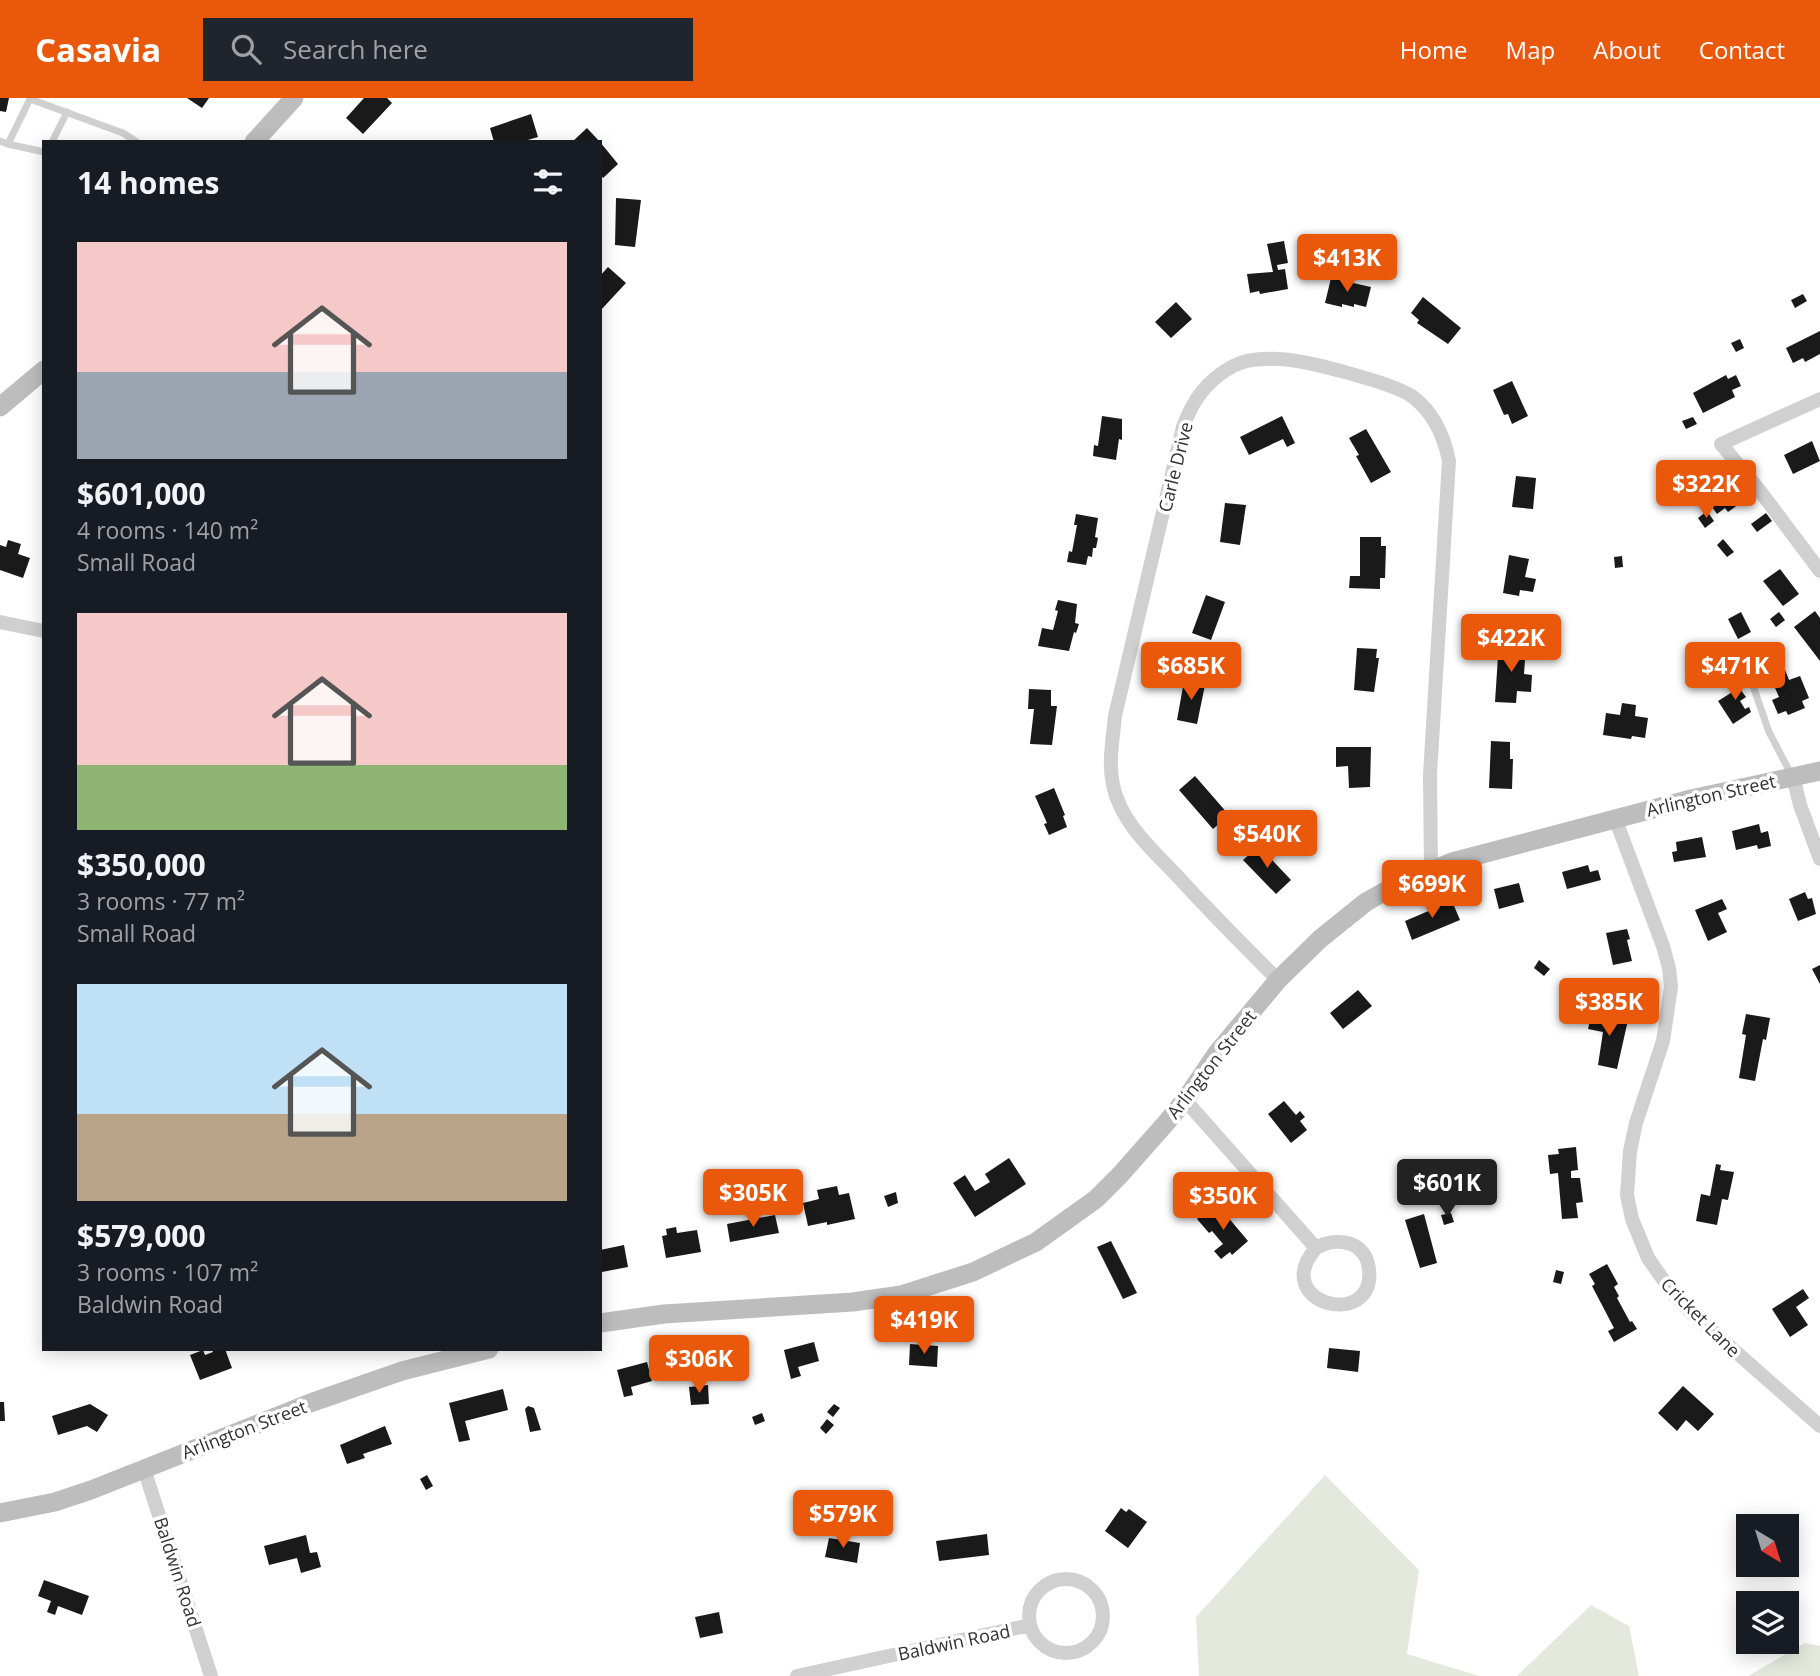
<!DOCTYPE html>
<html lang="en">
<head>
<meta charset="utf-8">
<style>
	body { margin:0; font-family:"Open Sans",sans-serif; background:#20242c; color:#f1f3f6; height:100vh; display:flex; flex-direction:column; font-size:26px; white-space:nowrap }
	* { box-sizing:border-box; margin:0 }
	p { font-size:23px; color:#9ea1a6 }
	.icon { flex:none; width:38px; height:38px; fill:none; stroke:currentColor; stroke-width:2; stroke-linecap:round; stroke-linejoin:round }
	.map { position:relative; flex:1; overflow:hidden }
	.side { position:absolute; left:42px; top:42px; width:560px; height:1211px; display:flex; flex-direction:column; background:#171b24; border-radius:0px; box-shadow:0 4px 18px #0003 }
	.side>* { flex:none }
	.needle { width:46px; rotate:142deg }
	.fabs { position:absolute; left:1736px; top:1416px; display:grid; gap:14px }
	.fabs a { display:grid; place-items:center; width:63px; height:63px; border-radius:0px; background:#171b24; box-shadow:0 4px 18px #0003; font-size:35px }
	.price { position:absolute; translate:-50% -60px; padding:0 16px; border-radius:7px; background:#ea580c; color:#fff; font-size:23px; line-height:46px; filter:drop-shadow(0 2px 4px #0008) }
	.price::after { content:''; position:absolute; left:50%; top:42px; width:21px; height:16px; margin-left:-10px; background:inherit; clip-path:polygon(0 0,100% 0,50% 100%) }
	.price.on { background:#222; color:#fff }
	ul { padding:0; list-style:none }
	li { display:grid; align-content:center; gap:14px; height:371px; padding:0 35px }
	li span { display:grid; place-items:center; height:217px; border-radius:0px; color:#555 }
	li>.icon { margin-inline-start:auto }
	span .icon { width:126px; height:126px; fill:#fffc; stroke-width:1 }
	li b { font-size:30px }
	h2 { display:flex; justify-content:space-between; align-items:center; height:84px; padding:0 35px; font-size:30px }
	header { display:flex; align-items:center; gap:42px; box-sizing:border-box; height:98px; padding:0 35px; background:#ea580c; color:#fff }
	header strong { font-size:33px }
	nav { display:flex; gap:38px; margin-inline-start:auto; font-size:24px }
	.search { width:490px; height:63px; background:#20242c; display:flex; align-items:center; gap:18px; box-sizing:border-box; padding:0 24px; border-radius:0px; color:#9ea1a6; font-size:26px }
	.map>svg:first-child { display:block }
	.green { fill:#e5e9dd }
	.building { fill:#1a1a1a }
	.lines { fill:none; stroke-linecap:round; stroke-linejoin:round }
	.lane { stroke:#d0d0d0; stroke-width:7 }
	.street { stroke:#d0d0d0; stroke-width:14 }
	.secondary { stroke:#bdbdbd; stroke-width:19 }
	.labels { text-anchor:middle; dominant-baseline:central; stroke-width:7; stroke-linejoin:round; paint-order:stroke }
	.street-label { font-size:18px; fill:#333; stroke:#fff }
</style>
</head>
<body>
<header>
<strong>Casavia</strong>
<div class="search"><svg class="icon" aria-label="search" viewBox="0 0 24 24"><circle cx="10" cy="10" r="6"/><path d="M15 15l6 6"/></svg>Search here</div>
<nav><a>Home</a><a>Map</a><a>About</a><a>Contact</a></nav>
</header>
<div class="map">
<svg width="1820" height="1578" viewBox="0 0 1820 1578">
	<rect width="100%" height="100%" fill="#fff"/>
	<path class="green" d="M1325,1377L1419,1472L1407,1556L1479,1578H1199L1196,1519Z
		M1591,1507L1629,1528L1639,1578H1517Z
		M1805,1545L1820,1548V1578H1748Z"/>
	<path class="building" d="M0,0H9L6,14L0,13Z
		M187,0H209L202,10Z
		M364,0H387L392,5L363,36L346,20Z
		M531,16L538,39L521,44H494L490,30Z
		M587,30L600,44H572Z
		M600,44L618,66L603,80L600,76Z
		M616,100L641,102L635,149L615,147Z
		M1284,143L1288,165L1277,167L1278,172L1285,171L1288,191L1260,196L1259,193L1250,195L1247,176L1273,174L1267,146Z
		M608,169L626,185L600,213V178Z
		M1331,180L1371,189L1366,209L1354,206V209L1342,206V209L1325,205Z
		M1803,196L1807,203L1795,210L1791,202Z
		M1423,199L1461,230L1448,246L1417,225L1419,222L1411,215Z
		M1176,204L1192,221L1171,240L1155,224Z
		M1820,233V256L1805,264L1803,260L1793,265L1786,250Z
		M1740,241L1744,250L1736,254L1731,245Z
		M1726,277L1728,281L1736,277L1741,288L1732,292L1735,299L1703,315L1693,295Z
		M1512,283L1528,318L1512,326L1508,316L1504,317L1493,292Z
		M1102,318L1122,321V342L1119,341L1116,362L1093,358L1094,347L1098,348Z
		M1282,318L1295,345L1287,349L1283,341L1249,357L1240,339Z
		M1693,319L1697,326L1686,331L1682,323Z
		M1366,331L1391,374L1371,385L1356,358L1359,357L1349,340Z
		M1812,343L1820,363L1793,376L1784,357Z
		M1719,375L1727,385L1722,389L1732,403L1738,399L1742,404L1728,414L1725,410L1717,416L1698,389Z
		M1516,378L1536,380L1533,411L1512,409Z
		M1683,380L1689,388L1683,393L1676,385Z
		M1225,405L1246,407L1240,447L1220,444Z
		M1707,413L1714,423L1705,430L1698,420Z
		M1766,415L1772,423L1757,434L1751,426Z
		M1076,416L1098,420L1095,439L1098,440L1096,450H1093L1092,459L1088,458L1086,467L1067,464L1069,453L1072,454L1077,427H1074Z
		M1360,439H1381V448H1386L1385,480H1380V491L1349,490L1350,478H1360Z
		M1723,441L1734,454L1727,459L1717,447Z
		M8,442L21,446L18,456L30,460L23,480L0,472V447L6,449Z
		M1509,457L1529,461L1525,479L1536,481L1533,494L1520,492L1519,498L1503,495Z
		M1622,458L1623,469L1615,470L1614,459Z
		M1780,471L1799,496L1783,508L1763,483Z
		M1206,497L1225,504L1211,542L1192,535Z
		M1058,502L1077,506L1075,525L1079,526L1076,535L1074,534L1069,553L1038,548L1042,530L1053,532L1058,513L1055,512Z
		M1815,513L1820,520V563L1794,529Z
		M1741,514L1751,534L1738,541L1728,521Z
		M1779,514L1785,522L1776,529L1770,521Z
		M1499,543L1518,544L1517,561L1525,562L1524,576L1532,577L1531,594L1517,593L1516,605L1495,604Z
		M1357,550L1377,551L1376,560H1379L1374,594L1354,592Z
		M1783,567L1789,582L1800,578L1809,600L1802,603L1805,610L1788,617L1786,613L1778,616L1772,602L1779,599L1768,574Z
		M1740,579L1746,587L1740,591L1746,599L1740,603L1745,611L1749,609L1751,614L1733,626L1718,603L1734,593L1730,586Z
		M1184,583L1205,587L1197,626L1177,622Z
		M1029,591L1051,592V608H1057L1052,647L1030,646L1034,611H1028Z
		M1622,605L1636,607L1635,618L1648,620L1645,640L1632,638L1631,641L1603,637L1606,615L1620,617Z
		M1491,643L1510,644V661H1513L1512,691L1489,690Z
		M1336,649H1371L1370,689L1349,690L1348,668L1336,669Z
		M1195,678L1229,717L1213,731L1179,692Z
		M1054,690L1065,717L1063,718L1067,729L1049,737L1044,726L1047,725L1035,698Z
		M1759,726L1761,735L1768,733L1771,748L1758,751L1757,747L1736,752L1732,733Z
		M1702,739L1706,759L1674,764L1672,754L1677,753L1676,744Z
		M1259,748L1291,782L1276,796L1243,762Z
		M1588,767L1590,774L1598,772L1601,782L1567,791L1562,774Z
		M1519,785L1524,804L1499,811L1494,791Z
		M1805,794L1808,801L1812,800L1816,816L1798,823L1789,801Z
		M1722,801L1727,811L1718,815L1727,834L1708,843L1695,812Z
		M1452,803L1460,822L1412,842L1405,823Z
		M1627,831L1630,841L1627,842L1632,863L1613,867L1606,835Z
		M1539,862L1550,871L1544,878L1534,870Z
		M1820,867V886L1812,871Z
		M1358,892L1372,908L1343,931L1330,915Z
		M1592,914L1628,922L1617,971L1598,967L1603,934L1588,931Z
		M1746,916L1770,920L1766,942L1763,941L1755,983L1739,980L1746,937L1742,936Z
		M1284,1003L1296,1017L1300,1013L1305,1019L1300,1023L1307,1032L1291,1045L1268,1016Z
		M1576,1049L1578,1072L1571,1073V1080H1580L1583,1104L1576,1105L1578,1120L1562,1121L1558,1075L1550,1076L1548,1057L1559,1056L1558,1051Z
		M1009,1060L1026,1086L975,1119L953,1085L965,1077L975,1093L990,1084L985,1076Z
		M1716,1066L1721,1067L1720,1072L1734,1074L1728,1102L1722,1101L1717,1127L1696,1123L1701,1096L1710,1098Z
		M837,1088L839,1097L849,1095L855,1121L827,1127V1124L808,1128L803,1105L819,1101L817,1092Z
		M896,1094L898,1105L888,1109L884,1098Z
		M1212,1108L1224,1121L1227,1118L1248,1143L1232,1157L1230,1154L1221,1161L1214,1153L1223,1146L1212,1133L1209,1135L1197,1121Z
		M1451,1115L1454,1124L1444,1127L1441,1117Z
		M1424,1116L1437,1165L1420,1170L1405,1122Z
		M775,1117L779,1135L730,1144L727,1126Z
		M676,1129L677,1135L697,1132L701,1154L666,1160L662,1138L667,1137L666,1131Z
		M1111,1143L1137,1195L1123,1201L1097,1149Z
		M624,1147L628,1169L602,1174L600,1152Z
		M1607,1166L1618,1186L1614,1189L1619,1198L1617,1200L1630,1224L1632,1223L1637,1231L1614,1244L1608,1233L1614,1230L1592,1188L1595,1186L1589,1176Z
		M1556,1172L1564,1174L1561,1186L1553,1184Z
		M1803,1191L1809,1200L1796,1209L1808,1227L1790,1239L1772,1211Z
		M814,1244L819,1263L798,1269L801,1278L791,1281L784,1252Z
		M910,1246L938,1248L937,1269L909,1267Z
		M1329,1250L1360,1253L1358,1274L1327,1270Z
		M212,1251H225L232,1270L200,1282L190,1257L203,1252L205,1257L213,1254Z
		M647,1264L652,1283L631,1289L633,1297L624,1299L617,1272Z
		M695,1268L696,1279L684,1281L683,1270Z
		M708,1287L709,1306L691,1307L689,1289Z
		M1683,1288L1714,1316L1698,1333L1686,1322L1677,1333L1658,1315Z
		M503,1291L508,1312L465,1323L470,1342L459,1344L449,1305Z
		M0,1304H4L5,1323H0Z
		M90,1306L108,1317L97,1334L87,1328L58,1337L52,1318Z
		M834,1306L840,1310L833,1319L827,1314Z
		M528,1308L534,1310L541,1332L530,1334L525,1311Z
		M762,1315L765,1323L755,1327L752,1319Z
		M827,1321L834,1327L826,1336L820,1330Z
		M385,1328L392,1346L363,1356L365,1360L347,1366L340,1347Z
		M427,1377L433,1388L426,1392L420,1381Z
		M1121,1410L1126,1414L1129,1411L1147,1424L1128,1450L1105,1433Z
		M987,1436L989,1457L939,1463L936,1443Z
		M306,1437L310,1455L317,1454L321,1469L301,1475L297,1460L269,1467L264,1448Z
		M829,1440L860,1445L857,1465L825,1459Z
		M44,1482L89,1498L82,1517L58,1508L55,1517L47,1514L51,1503L38,1498Z
		M719,1514L723,1535L700,1540L695,1519Z"/>
	<g class="lines">
		<path class="lane" d="M0,43L8,46L30,1L123,35L137,44
			M52,44L67,14
			M8,46L44,54
			M1744,562L1769,634L1792,678"/>
		<path class="street" d="M1820,301L1721,346L1760,393L1820,473
			M0,524L44,533
			M1793,678L1800,707L1820,761
			M1615,720L1663,848L1669,870L1671,889L1663,943L1636,1025L1630,1053L1627,1097L1632,1121L1648,1160L1674,1197L1694,1217L1820,1328
			M1278,882C1245,849 1212,816 1181,782C1155,754 1121,726 1113,687C1108,664 1113,641 1115,618L1183,329C1193,302 1206,283 1233,268C1246,261 1265,260 1280,261C1305,262 1394,285 1413,299C1434,315 1444,338 1449,363L1430,677L1431,773
			M1185,1002L1316,1150C1268,1206 1376,1233 1369,1171C1366,1143 1337,1138 1316,1150
			M144,1371L211,1578
			M1029 1518a37 37 0 1 1 74 0a37 37 0 1 1-74 0Z
			M797,1578L1030,1527"/>
		<path class="secondary" d="M254,44L294,0
			M0,309L44,272
			M600,1225L664,1216L853,1204L901,1197L973,1174L1036,1144L1096,1101L1120,1077L1166,1025L1185,1002L1217,955L1278,882L1320,841L1366,804L1391,790L1452,764L1691,701L1820,673
			M0,1415L55,1404L91,1392L313,1304L402,1273L489,1251"/>
	</g>
	<g class="labels">
		<g class="street-label">
			<text transform="translate(1175 369) rotate(-76)">Carle Drive</text>
			<text transform="translate(1711 697) rotate(-13)">Arlington Street</text>
			<text transform="translate(1211 966) rotate(-52)">Arlington Street</text>
			<text transform="translate(1701 1219) rotate(45)">Cricket Lane</text>
			<text transform="translate(244 1331) rotate(-21)">Arlington Street</text>
			<text transform="translate(178 1474) rotate(72)">Baldwin Road</text>
			<text transform="translate(954 1544) rotate(-12)">Baldwin Road</text>
		</g>
	</g>
</svg>
<div class="fabs">
<a><svg class="needle" viewBox="-14 -14 28 28"><path d="M0-13l5 13h-10z" fill="#e53935"/><path d="M0 13l5-13h-10z" fill="#9ea1a6"/></svg></a>
<a><svg class="icon" aria-label="layers" viewBox="0 0 24 24"><path d="M12 4l9 5-9 5-9-5zM3 14l9 5 9-5"/></svg></a>
</div>
<b class="price" style="left:1347px;top:196px">$413K</b>
<b class="price" style="left:1706px;top:422px">$322K</b>
<b class="price" style="left:1511px;top:576px">$422K</b>
<b class="price" style="left:1191px;top:604px">$685K</b>
<b class="price" style="left:1735px;top:604px">$471K</b>
<b class="price" style="left:1267px;top:772px">$540K</b>
<b class="price" style="left:1432px;top:822px">$699K</b>
<b class="price" style="left:1609px;top:940px">$385K</b>
<b class="price on" style="left:1447px;top:1121px">$601K</b>
<b class="price" style="left:753px;top:1131px">$305K</b>
<b class="price" style="left:1223px;top:1134px">$350K</b>
<b class="price" style="left:924px;top:1258px">$419K</b>
<b class="price" style="left:699px;top:1297px">$306K</b>
<b class="price" style="left:843px;top:1452px">$579K</b>
<section class="side">
<h2>14 homes<svg class="icon" aria-label="filters" viewBox="0 0 24 24"><path d="M4 7h16M4 17h16"/><circle cx="9" cy="7" r="2"/><circle cx="15" cy="17" r="2"/></svg></h2>
<ul>
<li><span style="background:linear-gradient(#f6c9c9 60%,#9aa5b1 0)"><svg class="icon" aria-label="home" viewBox="0 0 24 24"><path d="M3 11l9-7 9 7M6 9v11h12V9"/></svg></span><div><b>$601,000</b><p>4 rooms · 140 m²</p><p>Small Road</p></div></li>
<li><span style="background:linear-gradient(#f6c9c9 70%,#8fb573 0)"><svg class="icon" aria-label="home" viewBox="0 0 24 24"><path d="M3 11l9-7 9 7M6 9v11h12V9"/></svg></span><div><b>$350,000</b><p>3 rooms · 77 m²</p><p>Small Road</p></div></li>
<li><span style="background:linear-gradient(#bfe0f5 60%,#b9a48a 0)"><svg class="icon" aria-label="home" viewBox="0 0 24 24"><path d="M3 11l9-7 9 7M6 9v11h12V9"/></svg></span><div><b>$579,000</b><p>3 rooms · 107 m²</p><p>Baldwin Road</p></div></li>
</ul>
</section>
</div>
</body>
</html>
